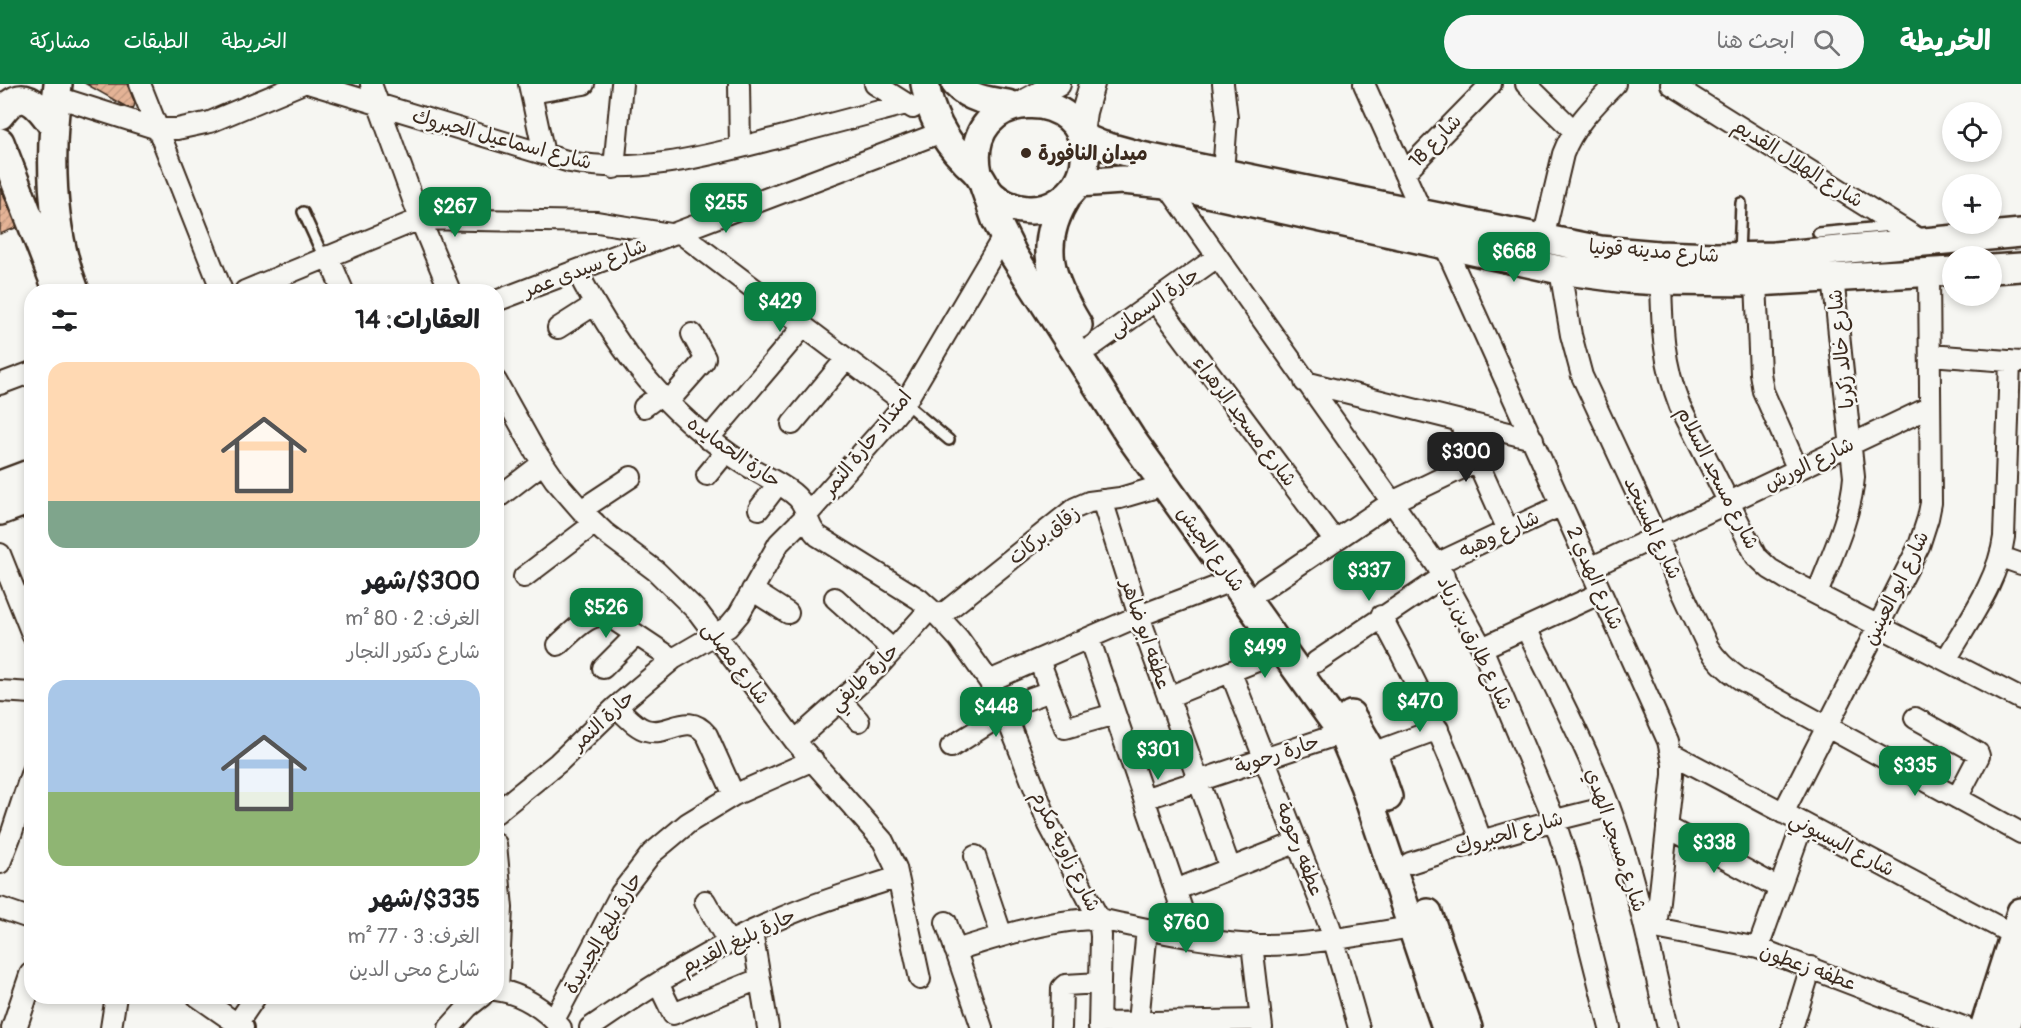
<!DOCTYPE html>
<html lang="ar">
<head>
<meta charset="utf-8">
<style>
	body { margin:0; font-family:Pangolin,"Playpen Sans Arabic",sans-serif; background:#f6f6f6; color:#202124; direction:rtl; height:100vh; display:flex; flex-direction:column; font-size:22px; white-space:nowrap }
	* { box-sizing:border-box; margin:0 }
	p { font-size:20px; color:#757577 }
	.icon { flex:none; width:33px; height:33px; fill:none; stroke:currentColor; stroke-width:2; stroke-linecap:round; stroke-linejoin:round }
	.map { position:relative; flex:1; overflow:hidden; direction:ltr }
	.sheet { position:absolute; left:24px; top:200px; width:480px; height:720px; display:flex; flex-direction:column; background:#fff; border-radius:24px; box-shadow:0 3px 9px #0003; direction:rtl }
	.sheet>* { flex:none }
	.fabs { position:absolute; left:1942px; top:18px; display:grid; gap:12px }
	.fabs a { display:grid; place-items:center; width:60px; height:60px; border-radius:50%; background:#fff; box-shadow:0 3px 9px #0003; font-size:30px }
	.price { position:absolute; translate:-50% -51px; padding:0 14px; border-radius:12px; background:#0b8043; color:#fff; font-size:20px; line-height:39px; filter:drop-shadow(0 2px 3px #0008) }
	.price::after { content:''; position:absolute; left:50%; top:36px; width:18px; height:14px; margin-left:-9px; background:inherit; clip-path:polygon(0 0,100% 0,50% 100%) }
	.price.selected { background:#222; color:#fff }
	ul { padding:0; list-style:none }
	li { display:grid; align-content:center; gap:12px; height:318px; padding:0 24px }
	li span { display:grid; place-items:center; height:186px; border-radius:18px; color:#555 }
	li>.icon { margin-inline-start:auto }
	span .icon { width:108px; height:108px; fill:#fffc; stroke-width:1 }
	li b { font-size:26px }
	h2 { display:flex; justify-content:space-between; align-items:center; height:72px; padding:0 24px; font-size:26px }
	header { display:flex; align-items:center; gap:36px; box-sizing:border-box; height:84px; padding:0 30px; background:#0b8043; color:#fff }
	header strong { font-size:28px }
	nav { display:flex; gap:33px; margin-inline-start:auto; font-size:21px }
	.search { width:420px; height:54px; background:#f6f6f6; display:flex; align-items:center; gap:15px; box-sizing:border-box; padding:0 21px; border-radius:33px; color:#757577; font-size:22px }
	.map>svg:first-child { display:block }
	.building { fill:url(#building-hatch); stroke:#3b2a1e; stroke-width:1.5 }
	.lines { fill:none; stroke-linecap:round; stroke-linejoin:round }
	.service-casing { stroke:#3b2a1e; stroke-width:14 }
	.minor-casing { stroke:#3b2a1e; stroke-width:24 }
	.tertiary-casing { stroke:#3b2a1e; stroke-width:28 }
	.secondary-casing { stroke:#3b2a1e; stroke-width:32 }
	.service { stroke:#f6f6f2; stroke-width:9 }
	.minor { stroke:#f6f6f2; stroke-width:20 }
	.tertiary { stroke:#f6f6f2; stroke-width:24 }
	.secondary { stroke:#f6f6f2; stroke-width:27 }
	.poi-dot { fill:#3b2a1e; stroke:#f6f6f2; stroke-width:2 }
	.labels { text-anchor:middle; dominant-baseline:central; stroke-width:5; stroke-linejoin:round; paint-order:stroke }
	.street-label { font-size:20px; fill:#3b2a1e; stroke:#f6f6f2 }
	.poi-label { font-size:20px; font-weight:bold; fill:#3b2a1e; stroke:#f6f6f2; text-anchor:start }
</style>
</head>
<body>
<header>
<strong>الخريطة</strong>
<div class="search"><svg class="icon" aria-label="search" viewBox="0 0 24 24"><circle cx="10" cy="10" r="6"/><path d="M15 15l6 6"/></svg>ابحث هنا</div>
<nav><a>الخريطة</a><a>الطبقات</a><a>مشاركة</a></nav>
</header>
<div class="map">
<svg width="2021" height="944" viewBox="0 0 2021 944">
	<defs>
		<pattern id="building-hatch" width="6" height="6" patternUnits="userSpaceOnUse" patternTransform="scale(1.5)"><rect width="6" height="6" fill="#e4b396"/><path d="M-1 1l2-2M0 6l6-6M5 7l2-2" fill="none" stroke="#c49a81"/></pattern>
	</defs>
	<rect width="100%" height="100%" fill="#f6f6f2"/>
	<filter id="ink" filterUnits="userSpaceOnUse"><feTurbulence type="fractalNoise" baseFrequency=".0167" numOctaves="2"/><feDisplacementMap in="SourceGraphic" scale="12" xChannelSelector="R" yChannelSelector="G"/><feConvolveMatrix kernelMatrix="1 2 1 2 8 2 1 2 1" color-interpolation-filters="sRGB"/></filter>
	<g filter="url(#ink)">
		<path class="building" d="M86,0H127L135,19L134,23L130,25Z
			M0,104L18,143L0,150Z"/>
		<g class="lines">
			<defs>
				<path id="service" d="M303,128L324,174
					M1818,149L1892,142
					M1739,170L1741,119
					M905,319L949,356"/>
				<path id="minor" d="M140,0L222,207
					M311,0L570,78C640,91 706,72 773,55C817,43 862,32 906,20
					M371,0L420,135L450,207
					M529,0L544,70
					M739,0L740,63
					M875,0L913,24
					M1223,0L1227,34L1223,89
					M1364,0L1423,131
					M1526,0L1573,46
					M1671,0L1925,159
					M531,9L584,0
					M57,13L158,45H177L210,38L301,0
					M614,84L622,0
					M1404,89L1491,0
					M1166,100L1436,480L1482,564L1554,735L1569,781L1610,944
					M679,148L905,319
					M1543,155L1563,70C1574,41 1594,22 1615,0
					M1444,160L1668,657L1673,680V691L1656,844
					M328,172L343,207
					M1560,186L1571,251L1582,292L1708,563C1717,577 1727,586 1740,595L2021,749
					M577,187C612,256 656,317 720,363C732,372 745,381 758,388C771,396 786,402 797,413C809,424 805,441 818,452L919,515L939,533L959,555L989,597L1003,624L1049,741L1099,835L1101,852L1099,944
					M1661,197C1662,243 1663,279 1680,322L1756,472L1770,485L1785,494L2021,615
					M1756,198L1760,289L1763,307L1798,386
					M245,207L420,135L597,138L671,150
					M496,217L942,48
					M1156,217L1334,456
					M558,244L594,221
					M1092,262L1217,173
					M1930,271L2021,278
					M496,297L535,367L555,396L581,426L604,448L656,487L698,528L795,657L883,757L896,784L920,895
					M1305,298L1533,355
					M0,300L32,288
					M668,318L704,277L705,274L692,250
					M644,323L660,311
					M1459,337L1508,446
					M792,340L846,275
					M708,355L803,243
					M707,391L726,368
					M496,415L543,379
					M1102,416L1139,532L1230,784
					M759,425L778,400
					M581,426L631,393
					M0,470L32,550
					M2001,473L2021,480
					M1436,480L1562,421
					M1590,484L1930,323
					M524,493L595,439
					M1263,505L1392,418L1477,377
					M752,506L788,529
					M1817,510C1831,473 1851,433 1854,393L1833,193
					M835,514L893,566
					M1381,532C1421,605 1454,678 1481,756
					M939,533L1075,424L1089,418L1120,414L1164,401
					M1526,544C1554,603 1586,661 1609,722C1636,794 1651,870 1668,944
					M1089,554L1191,852
					M558,561C572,549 590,526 610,533L673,575
					M1482,564L1601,509
					M1039,576L1065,644L1115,630
					M1946,576C1968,537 1998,498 2004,453L2010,277
					M1316,578L1444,492
					M603,584L636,551
					M1231,589L1330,843L1359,944
					M989,597L1139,532L1234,496
					M0,607L32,609
					M1168,613L1284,566
					M841,617L859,637
					M616,623C625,630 635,643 646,646C670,653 687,626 707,651L734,711
					M1003,624L1051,607
					M1915,634L1978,669L1979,672L1957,714
					M795,657L877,584L930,525
					M951,663L1005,629
					M1373,669L1438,645
					M1671,669L2014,851
					M1144,715L1342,649
					M496,729L558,679L616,623L673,575L728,543L739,530L779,459L806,432L885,343L905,319L1003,153
					M1783,729L1919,462L1928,434L1931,419L1929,188
					M1667,743L1779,804
					M496,760L502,824L498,905
					M975,772L1002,852
					M0,779L12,748L32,687
					M1410,779C1476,758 1542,738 1609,723
					M1175,806L1298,758
					M705,817L728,858
					M0,824L32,835
					M946,838L982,944
					M1645,842L1758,864L1966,944
					M752,847L768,944
					M1252,860L1262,944
					M1758,864L1803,739
					M955,866C1003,852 1049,835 1099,835C1153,846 1208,860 1263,861C1313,861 1364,850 1413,843
					M658,899L673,930L759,895
					M496,906C521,909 545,925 561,944
					M197,912L243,944
					M554,936L621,809L651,770L688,739L734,711L813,676
					M1138,938L1147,845
					M1099,939L1261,936
					M237,940L256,912
					M111,944L116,912
					M449,944L468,923L482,912
					M590,944C651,902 712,863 781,834C819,817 859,806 898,793
					M1061,944L1062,904L1065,901L1100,899
					M1792,944L1811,883"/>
				<path id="tertiary" d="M1028,16L1058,0
					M1081,50L1084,28L1092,0
					M14,944L32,891"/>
				<path id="secondary" d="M58,0C49,69 49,141 75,207
					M925,0C930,29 943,55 964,76C968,81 973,84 977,89C983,96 985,104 992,111C1010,128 1040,131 1060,117C1074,108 1084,93 1085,76C1091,0 960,0 978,89
					M956,0C970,15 988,17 1008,20
					M0,31C22,0 38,20 53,42
					M1082,53L1101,61L1141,72L1600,166L1658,171L1716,173L1774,172L2021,149
					M0,58L57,205
					M1078,99L1122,96L1166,100L1560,186L1627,195L1661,197L1756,198L1953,187
					M984,102L996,136L1014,172L1131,354L1342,649L1364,701L1446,944
					M1067,112C1037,160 1050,195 1078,241
					M1992,185L2021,183
					M0,401L32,389
					M0,427L32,415
					M1351,631L1373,669L1388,713
					M1428,829L1468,944
					M1984,944L2021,828
					M2005,944L2021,890"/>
			</defs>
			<use href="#service" class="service-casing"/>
			<use href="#minor" class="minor-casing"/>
			<use href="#tertiary" class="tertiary-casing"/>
			<use href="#secondary" class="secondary-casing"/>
			<use href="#service" class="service"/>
			<use href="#minor" class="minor"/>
			<use href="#tertiary" class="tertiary"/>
			<use href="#secondary" class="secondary"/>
		</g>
	</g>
	<circle class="poi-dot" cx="1026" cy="69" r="6"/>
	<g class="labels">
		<g class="street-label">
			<text transform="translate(502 55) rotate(15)">شارع اسماعيل الحبروك</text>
			<text transform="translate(1435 57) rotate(-46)">شارع 18</text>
			<text transform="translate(1798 79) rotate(32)">شارع الهلال القديم</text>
			<text transform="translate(1654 167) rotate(4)">شارع مدينه قونيا</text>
			<text transform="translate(585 184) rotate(-21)">شارع سيدى عمر</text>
			<text transform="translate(1154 218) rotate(-35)">حارة السمانى</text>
			<text transform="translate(1841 265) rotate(-96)">شارع خالد زكريا</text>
			<text transform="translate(1245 337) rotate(53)">شارع مسجد الزهراء</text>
			<text transform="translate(867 359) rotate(-51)">امتداد حارة النمر</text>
			<text transform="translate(734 368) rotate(35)">حارة الحمايده</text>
			<text transform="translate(1809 380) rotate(-26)">شارع الورش</text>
			<text transform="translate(1718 394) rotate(63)">شارع مسجد السلام</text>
			<text transform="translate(1653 444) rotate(65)">شارع المستجد</text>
			<text transform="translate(1499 450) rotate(-25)">شارع وهبه</text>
			<text transform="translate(1044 451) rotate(-37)">زقاق بركات</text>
			<text transform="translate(1211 465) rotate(54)">شارع الجيش</text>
			<text transform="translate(1595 494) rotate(66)">شارع الهدي 2</text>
			<text transform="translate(1896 504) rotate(-64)">شارع ابو العينين</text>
			<text transform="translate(1146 550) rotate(71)">عطفه ابو ضاهر</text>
			<text transform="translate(1475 559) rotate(64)">شارع طارق بن زياد</text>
			<text transform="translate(736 579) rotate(53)">شارع مصلى</text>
			<text transform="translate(864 593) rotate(-44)">حارة طايفي</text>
			<text transform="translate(603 636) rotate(-43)">حارة النمر</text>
			<text transform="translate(1277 670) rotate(-18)">حارة رحوبة</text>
			<text transform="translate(1509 749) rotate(-16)">شارع الحبروك</text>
			<text transform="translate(1616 756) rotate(71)">شارع مسجد الهدي</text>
			<text transform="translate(1842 760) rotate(28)">شارع البسيوني</text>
			<text transform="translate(1300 765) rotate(69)">عطفه رحومة</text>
			<text transform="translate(1066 767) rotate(64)">شارع زاوية مكرم</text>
			<text transform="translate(603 849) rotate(-60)">حارة بليغ الجديدة</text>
			<text transform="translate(738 857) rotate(-26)">حارة بليغ القديم</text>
			<text transform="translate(1808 883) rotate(20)">عطفه زعطون</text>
		</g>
		<g class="poi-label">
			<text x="1038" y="69">ميدان النافورة</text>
		</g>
	</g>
</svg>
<div class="fabs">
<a><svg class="icon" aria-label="locate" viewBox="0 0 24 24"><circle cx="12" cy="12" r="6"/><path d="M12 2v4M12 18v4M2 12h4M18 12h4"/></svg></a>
<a>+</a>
<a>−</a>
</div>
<b class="price" style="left:726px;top:150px">$255</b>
<b class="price" style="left:455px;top:154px">$267</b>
<b class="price" style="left:1514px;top:199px">$668</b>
<b class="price" style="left:780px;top:249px">$429</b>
<b class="price selected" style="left:1466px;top:399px">$300</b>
<b class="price" style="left:1369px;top:518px">$337</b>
<b class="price" style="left:606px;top:555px">$526</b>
<b class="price" style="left:1265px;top:595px">$499</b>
<b class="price" style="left:1420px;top:649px">$470</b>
<b class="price" style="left:996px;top:654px">$448</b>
<b class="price" style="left:1158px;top:697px">$301</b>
<b class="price" style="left:1915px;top:713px">$335</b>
<b class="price" style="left:1714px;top:790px">$338</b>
<b class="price" style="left:1186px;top:870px">$760</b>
<section class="sheet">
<h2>العقارات: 14<svg class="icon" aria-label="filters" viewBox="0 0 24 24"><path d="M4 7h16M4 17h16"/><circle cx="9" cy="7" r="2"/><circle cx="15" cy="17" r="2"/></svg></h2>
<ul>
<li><span style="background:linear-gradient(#ffd9b3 75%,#7fa58c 0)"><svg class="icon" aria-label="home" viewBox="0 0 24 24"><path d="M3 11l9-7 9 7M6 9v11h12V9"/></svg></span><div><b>$300/شهر</b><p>الغرف: 2 · 80 m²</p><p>شارع دكتور النجار</p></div></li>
<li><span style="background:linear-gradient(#a9c7e8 60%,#8fb573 0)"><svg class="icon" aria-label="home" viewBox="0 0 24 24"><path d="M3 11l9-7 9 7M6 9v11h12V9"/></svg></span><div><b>$335/شهر</b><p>الغرف: 3 · 77 m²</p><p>شارع محى الدين</p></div></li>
</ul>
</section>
</div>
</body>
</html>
